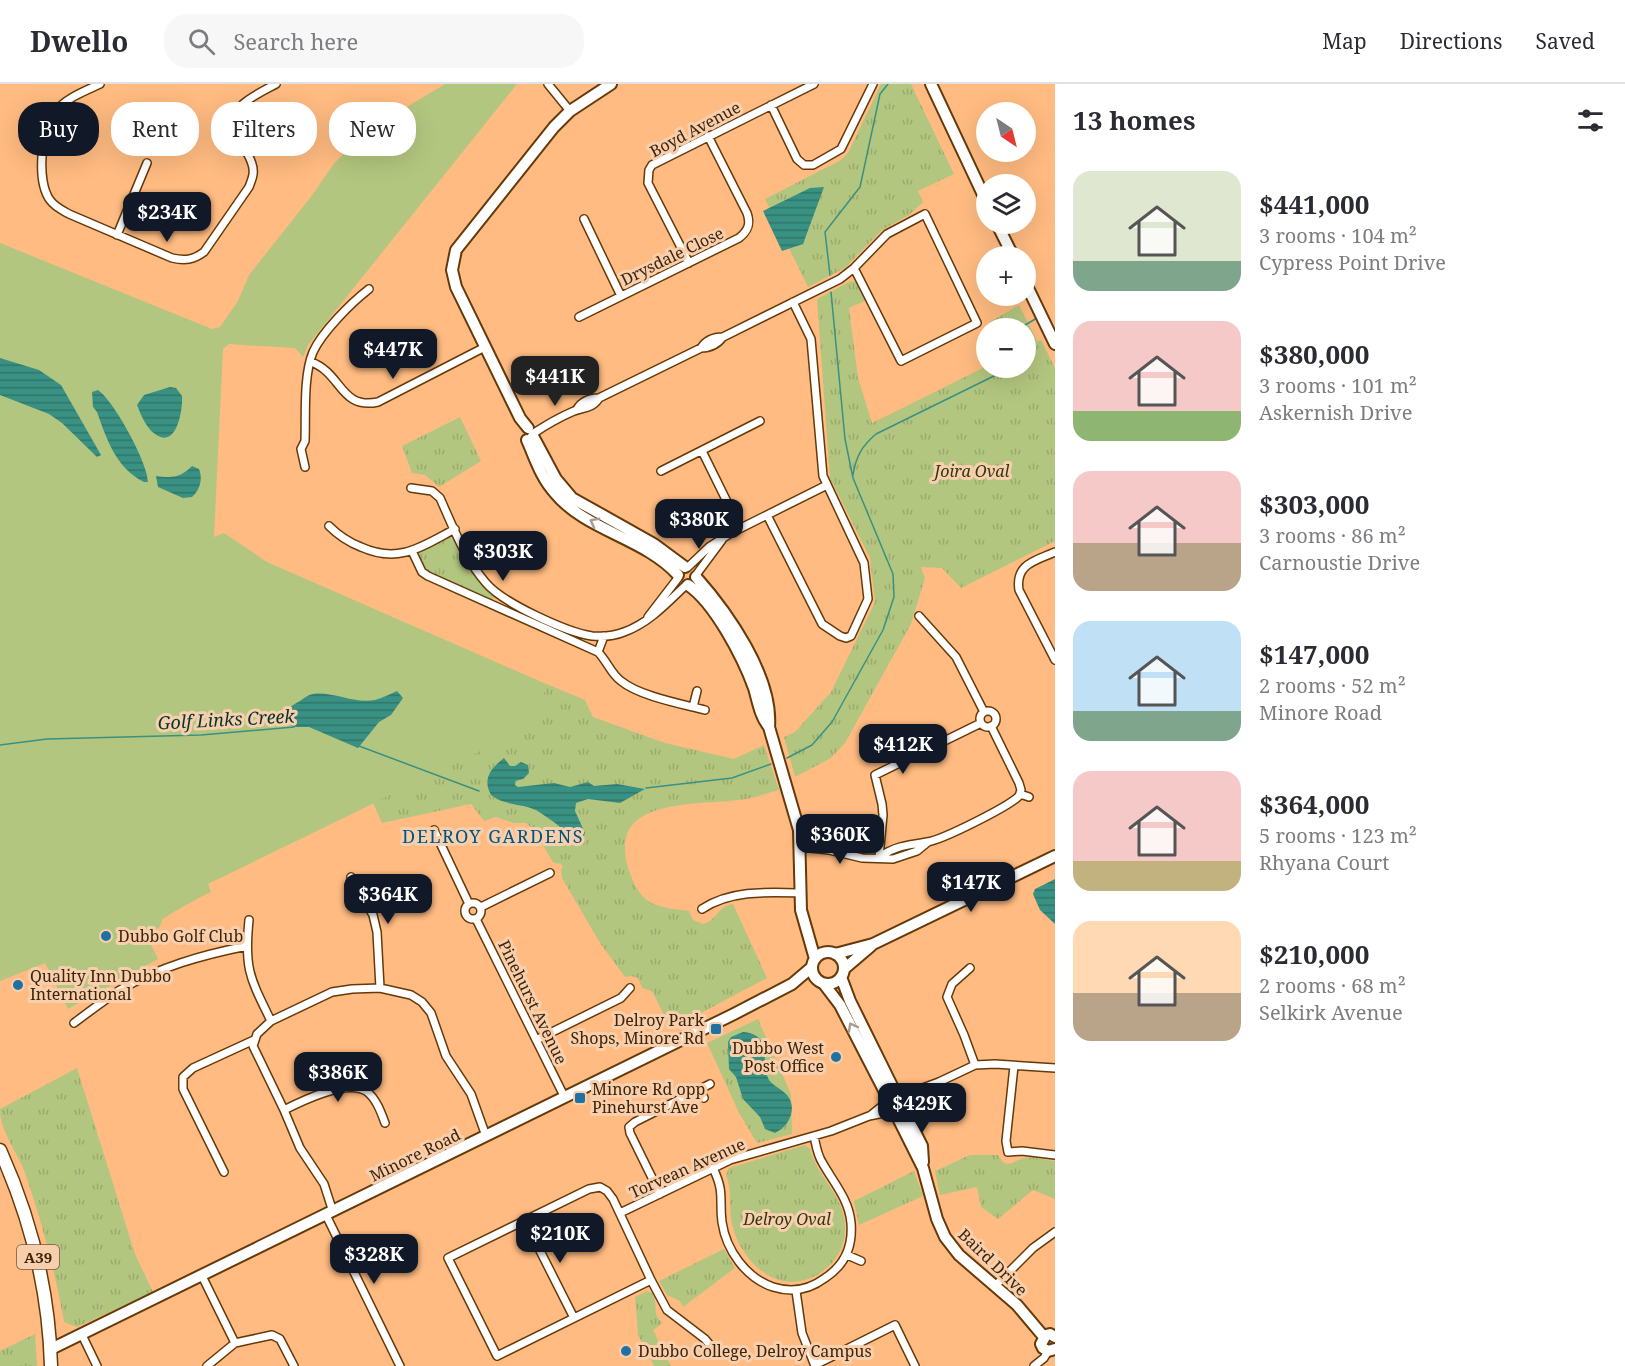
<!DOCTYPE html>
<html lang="en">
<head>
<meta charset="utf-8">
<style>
	body { margin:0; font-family:"Noto Serif",serif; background:#f7f7f7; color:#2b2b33; height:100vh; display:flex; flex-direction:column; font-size:22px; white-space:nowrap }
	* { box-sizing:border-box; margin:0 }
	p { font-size:20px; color:#7c7c81 }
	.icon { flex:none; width:33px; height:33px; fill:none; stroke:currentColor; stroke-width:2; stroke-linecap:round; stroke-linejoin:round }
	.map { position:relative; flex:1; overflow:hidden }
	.details { display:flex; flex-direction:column; background:#fff; width:570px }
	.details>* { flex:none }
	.banner { position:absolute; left:18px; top:18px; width:570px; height:54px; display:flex; gap:12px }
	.needle { width:39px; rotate:145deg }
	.controls { position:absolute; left:976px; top:18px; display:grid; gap:12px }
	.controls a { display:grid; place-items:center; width:60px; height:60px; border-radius:50%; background:#fff; box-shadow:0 6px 24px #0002; font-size:30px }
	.price { position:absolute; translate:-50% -51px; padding:0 14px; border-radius:12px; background:#111827; color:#fff; font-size:20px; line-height:39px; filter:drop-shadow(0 2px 3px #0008) }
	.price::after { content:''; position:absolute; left:50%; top:36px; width:18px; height:14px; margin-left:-9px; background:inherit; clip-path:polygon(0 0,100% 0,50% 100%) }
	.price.on { background:#222; color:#fff }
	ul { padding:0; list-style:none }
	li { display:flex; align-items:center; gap:18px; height:150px; padding:0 18px }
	li span { display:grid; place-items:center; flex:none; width:168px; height:120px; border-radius:18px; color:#555 }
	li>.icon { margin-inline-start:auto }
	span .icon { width:72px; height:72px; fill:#fffc; stroke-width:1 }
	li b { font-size:26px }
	h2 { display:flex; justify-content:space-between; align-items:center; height:72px; padding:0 18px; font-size:26px }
	.pill { padding:0 21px; border-radius:24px; background:#fff; box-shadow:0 6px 24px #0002; font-size:21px; line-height:54px }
	.pill.on { background:#111827; color:#fff }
	header { display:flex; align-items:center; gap:36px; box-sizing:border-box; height:84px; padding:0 30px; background:#fff; border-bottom:2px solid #e1e1e2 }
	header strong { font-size:28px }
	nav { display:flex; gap:33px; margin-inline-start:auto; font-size:21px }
	.search { width:420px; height:54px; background:#f7f7f7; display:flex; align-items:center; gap:15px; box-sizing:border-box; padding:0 21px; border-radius:24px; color:#7c7c81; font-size:22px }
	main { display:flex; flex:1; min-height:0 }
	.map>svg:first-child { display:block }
	.grass { fill:#b3c67f }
	.park { fill:url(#park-tufts) }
	.water { fill:url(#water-rules) }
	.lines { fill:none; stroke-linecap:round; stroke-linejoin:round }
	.stream { stroke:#389183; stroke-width:1.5 }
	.street-casing { stroke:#663908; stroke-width:10 }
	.secondary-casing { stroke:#663908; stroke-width:14 }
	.highway-casing { stroke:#663908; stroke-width:15 }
	.street { stroke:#fff; stroke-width:7 }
	.secondary { stroke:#fff; stroke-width:10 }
	.highway { stroke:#fff; stroke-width:12 }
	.oneway { stroke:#a89c91 }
	.poi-dot { fill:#2071a3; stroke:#f8cfad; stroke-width:2 }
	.labels { text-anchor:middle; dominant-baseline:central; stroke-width:6; stroke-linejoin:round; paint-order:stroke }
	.shield { fill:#f8cfad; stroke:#75573b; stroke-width:1.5 }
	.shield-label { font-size:15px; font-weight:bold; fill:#3d230a }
	.street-label { font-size:16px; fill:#3d230a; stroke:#f8cfad }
	.park-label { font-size:16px; font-style:italic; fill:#2e3613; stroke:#f8cfad }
	.poi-label { font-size:16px; fill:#3d230a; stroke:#f8cfad; text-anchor:start }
	.water-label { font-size:18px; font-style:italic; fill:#00362f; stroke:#f8cfad }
	.neighbourhood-label { font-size:18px; letter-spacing:1.5px; fill:#005480; stroke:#f8cfad }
</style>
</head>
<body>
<header>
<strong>Dwello</strong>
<div class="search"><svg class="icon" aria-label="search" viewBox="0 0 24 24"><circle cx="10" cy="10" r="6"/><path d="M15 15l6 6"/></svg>Search here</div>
<nav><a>Map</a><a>Directions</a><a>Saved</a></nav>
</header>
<main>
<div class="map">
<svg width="1055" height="1282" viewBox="0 0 1055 1282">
	<defs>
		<pattern id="park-tufts" width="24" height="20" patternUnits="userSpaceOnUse" patternTransform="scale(1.5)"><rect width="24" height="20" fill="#b3c67f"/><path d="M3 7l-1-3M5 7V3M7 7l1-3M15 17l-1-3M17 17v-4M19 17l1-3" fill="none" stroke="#9baa6c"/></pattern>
		<pattern id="water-rules" width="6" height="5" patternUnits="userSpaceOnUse" patternTransform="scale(1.5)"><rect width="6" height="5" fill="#389183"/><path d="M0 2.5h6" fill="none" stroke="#307669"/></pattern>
	</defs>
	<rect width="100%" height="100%" fill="#ffbb81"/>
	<path class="grass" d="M445,0H517L308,261L303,273L295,264L229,260L223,265L214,453L224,449L267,478L544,599L545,636L208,800L211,808C207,809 166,832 163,835C161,837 161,841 159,844L146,850L158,875L68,925L45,879L0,897V159L212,245L220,243L238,217L249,191L310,114L333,81L362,50Z"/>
	<path class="park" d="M881,0H911L954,90L918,107L923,118L909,131L882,146L845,184L808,203L765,115L841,76L848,69Z
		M851,197L856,198L867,216L849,224L858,294L872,339L987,282L1026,284V244H988L990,238L1019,221L1037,257L1041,256L1055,284V457L961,504L942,484L921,483L925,494L911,540L845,659L831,674L795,693L784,653L795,648L831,608L875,518L870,474L830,394L817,215Z
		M460,333L481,377L439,403L425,391L412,389L402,362Z
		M448,452L455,455L476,492L495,512L491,518L424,488L415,470Z
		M544,599L585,616L593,633L665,659L734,675L764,661L779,706C766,709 753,715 739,716C690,722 601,713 631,792C643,823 658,823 689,827L693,836L703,840C718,836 716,823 733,820L767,894L671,945L652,907L642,904L638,894L631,892L625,893L600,859L562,794L561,785L563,783L560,779L558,780L553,778L533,745L526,739H514L496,733L484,737L471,720L382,739L373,719L544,636Z
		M758,935L791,1010L792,1050L757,1059L739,1029L707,959Z
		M77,984L135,1170L153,1208L77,1243L64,1238C55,1187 42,1138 25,1089C17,1067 0,1048 0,1025Z
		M805,1061L810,1065C817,1093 845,1112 845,1143C846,1162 836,1179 820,1189C780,1215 741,1179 732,1140C728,1123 733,1108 726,1091L729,1084Z
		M970,1071H998C1007,1087 1012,1077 1024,1074C1033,1072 1046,1076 1055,1077V1115L1033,1106L998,1135L981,1123L977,1103L940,1111L935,1087Z
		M914,1087L923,1112L859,1141L854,1117Z
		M724,1165L735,1184L683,1223L680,1217L667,1211L659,1197Z
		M647,1207L652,1209C659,1220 651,1231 663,1239L653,1246L671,1282H654L638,1251L635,1213Z
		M35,1250L37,1282H0V1267Z"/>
	<path class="water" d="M824,103L803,160L782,167L763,127L810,104Z
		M0,274L39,286L61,301L101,371L97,373L62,339L49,330L0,311Z
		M170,303L176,304L182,312C183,325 177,366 155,350C146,344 141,331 137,321L144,311Z
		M98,306C114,317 148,379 148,398H144C116,384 107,356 97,328L93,323L92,308Z
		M192,382L199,385C203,395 200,406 192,413L183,414L158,403L156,392C172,394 180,394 192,382Z
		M397,607L403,614L391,631L379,638L358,664L309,643H293C277,629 286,625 300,617C304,614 308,611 313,610C333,607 353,620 375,616C382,614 390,610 397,607Z
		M504,674L510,682H515L521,678L528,681L529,689L523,695L515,697V701L518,703L554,699L570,703L588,698L594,702L617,700L645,705L620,719L588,715L576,719L575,727L585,749L581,760C569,757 568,750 560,743C553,737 544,731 536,726C521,719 505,722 491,711C482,695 491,684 504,674Z
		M1055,795V840L1040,826L1033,810L1035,805Z
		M743,948C775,951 759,978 769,996C773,1002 782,1005 787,1011C798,1024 789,1043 775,1049L765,1045L760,1033L743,1015L736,993L729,985L728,958L731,953Z"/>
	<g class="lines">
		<path class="stream" d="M830,191L825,148L860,103L880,10L888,0
			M1020,244L1037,234
			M853,391C856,372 862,362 876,350L998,290L1005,284
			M0,661L47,655L201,651L294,643
			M359,662L479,707
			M787,674L812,661L832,638L883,546L894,513L893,490L853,394L845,355L831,208
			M646,704L732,694L771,680"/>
		<defs>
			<path id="street" d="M100,0C85,7 66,14 56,27C41,44 36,97 50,116C55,123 62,126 69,130L172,174C185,177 193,176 204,168L249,103C252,95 255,89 252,80C246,60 221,41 243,20C252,12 265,6 276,0
				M548,0L570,27
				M771,21L797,75L804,81H813L841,65L873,0
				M584,135L621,212
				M117,151L147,79
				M689,179L648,99L649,86L652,81L814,0
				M579,233L739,154C748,147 751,140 747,129L708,52
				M701,264C706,256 713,253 723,253
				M311,278C342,289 340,326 378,318L485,263
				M577,325C582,317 590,314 599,314L701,264C710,264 717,261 723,253L840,195L854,184L887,150L925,130L977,239L901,277L854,184
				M534,349C546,341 560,333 574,327C584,323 592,325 599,314
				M702,367L740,444
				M305,383L301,365L305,357C306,331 303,292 313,268C322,248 351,219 369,205
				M661,387L760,337
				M411,404L432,407L440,414C453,443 465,475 486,499C503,519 566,548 592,552C603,553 614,552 624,548C649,539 667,519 686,501
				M767,431L822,540L840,552L846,554L851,552L868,515L864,479L823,392L811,255L793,218
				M329,442C339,452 348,458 361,463C399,480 421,463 455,445
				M412,467L422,488L428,492L598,568C607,577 611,590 621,597C639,612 682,620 705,626
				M1055,468C1035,477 1015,480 1019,506L1055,576
				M688,483L709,463L731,449L827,401
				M696,491L722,456
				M919,532L956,573L984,628
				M648,533L678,494
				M598,568L604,552
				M693,623L697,607
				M980 635a8 8 0 1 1 16 0a8 8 0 1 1-16 0Z
				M1020,710L1029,713
				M434,746L469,820
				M801,763L829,766L862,774L893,775L917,767L928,758
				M879,773C896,762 907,761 927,758C942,756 1008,723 1019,712L1021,706L1019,699L991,642
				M879,773L883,731L882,720L875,691L981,639
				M351,793L373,831L377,848L380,904
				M465 827a8 8 0 1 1 16 0a8 8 0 1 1-16 0Z
				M481,823L550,789
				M702,825C730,806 767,808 800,809
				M476,835L565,1014
				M249,836C244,885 250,894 271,937
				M970,884L952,900L947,913L964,951L975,981
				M74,939C89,928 104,916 120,906C159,883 202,871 247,862
				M536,956L621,914L630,904
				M1014,982L1006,1057L1008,1068L1022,1067L1055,1071
				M699,1005L704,1014
				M901,1012L939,998L975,981L995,980L1055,984
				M906,1020L929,1004
				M284,1026C302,1017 346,995 366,1007C376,1014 381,1028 385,1039
				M871,1031L886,1019
				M713,1084C725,1109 719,1114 722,1138C726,1166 746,1194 773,1203C792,1209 809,1206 825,1194C845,1181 853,1163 851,1139C849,1115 833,1098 822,1078C817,1070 816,1061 814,1052
				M224,1088L183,1005V993L193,984L254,956
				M600,1103L607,1107L613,1115L651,1196L497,1272L448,1174L589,1105Z
				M660,1110L630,1049L629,1043L635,1038L710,1000
				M333,1128L324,1100L300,1064L284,1026L253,962L257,950L271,937L332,908L352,905L380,904L411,911L422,918L431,929L446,972L471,1010L486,1052
				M620,1129L730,1076L831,1047L869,1032L889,1028
				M326,1131L400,1282
				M525,1137L574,1234
				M847,1171L861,1177
				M202,1192L235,1259
				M651,1196L667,1226L705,1255L718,1271
				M996,1201L1033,1164L1055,1148
				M796,1207L802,1249L815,1282
				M82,1251L97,1282
				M815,1281L895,1241L915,1282
				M207,1282L235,1259L272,1251L280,1255L294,1282
				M1034,1282L1044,1274L1048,1267"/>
			<path id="secondary" d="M931,0L987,119
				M997,140L1013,172
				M1026,200L1055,260
				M528,344L520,334L456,203L452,186L456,166L554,43L570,27L611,0
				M533,352L556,395L572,414L654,460L685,483
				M527,356C535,374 541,394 555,409C586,447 645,454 678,491
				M696,493C728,529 773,593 769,643L799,746L801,826L815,875
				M688,501C715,519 743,574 754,604C758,618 760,632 769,643
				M812 884a16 16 0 1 1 32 0a16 16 0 1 1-32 0Z
				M835,870L873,860L1055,772
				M844,885L871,862
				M841,893L850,917L896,1010
				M824,900L840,921L888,1014
				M886 1020a10 10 0 1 1 20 0a10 10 0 1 1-20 0Z
				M904,1026L922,1062L923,1078
				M896,1030L923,1084L937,1135L945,1153L959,1171L1017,1221L1044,1253
				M1055,1253L1050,1250L1046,1251L1041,1260L1043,1264L1048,1267L1055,1265
				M51,1265L734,930L792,900L812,883"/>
			<path id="highway" d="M0,1066C31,1135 49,1206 51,1282"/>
		</defs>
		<use href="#street" class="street-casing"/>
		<use href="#secondary" class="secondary-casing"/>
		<use href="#highway" class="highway-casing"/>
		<use href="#street" class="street"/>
		<use href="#secondary" class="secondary"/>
		<use href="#highway" class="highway"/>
	</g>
	<defs><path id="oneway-chevron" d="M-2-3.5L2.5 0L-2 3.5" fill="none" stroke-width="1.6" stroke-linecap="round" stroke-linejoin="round" transform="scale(1.5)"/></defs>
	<g class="oneway">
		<use href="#oneway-chevron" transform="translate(594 438) rotate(-152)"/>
		<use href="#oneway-chevron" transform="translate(852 943) rotate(-119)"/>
	</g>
	<g class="poi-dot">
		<circle cx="106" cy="852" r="6"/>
		<circle cx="18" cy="901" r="6"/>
		<rect x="710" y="939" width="12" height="12" rx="3"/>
		<circle cx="836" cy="973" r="6"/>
		<rect x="574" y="1008" width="12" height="12" rx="3"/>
		<circle cx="626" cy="1267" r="6"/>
	</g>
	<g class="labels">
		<rect class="shield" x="17" y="1161" width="42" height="24" rx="4.5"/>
		<g class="shield-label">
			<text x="38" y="1173">A39</text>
		</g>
		<g class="street-label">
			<text transform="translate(695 45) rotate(-28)">Boyd Avenue</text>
			<text transform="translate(672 172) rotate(-26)">Drysdale Close</text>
			<text transform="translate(533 918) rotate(64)">Pinehurst Avenue</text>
			<text transform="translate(415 1071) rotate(-26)">Minore Road</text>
			<text transform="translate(687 1084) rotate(-24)">Torvean Avenue</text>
			<text transform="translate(993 1178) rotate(44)">Baird Drive</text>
		</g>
		<g class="park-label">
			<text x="972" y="387">Joira Oval</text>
			<text x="787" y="1135">Delroy Oval</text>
		</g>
		<g class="poi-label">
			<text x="118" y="852">Dubbo Golf Club</text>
			<text x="30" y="892">Quality Inn Dubbo<tspan x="30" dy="18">International</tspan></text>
			<text x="704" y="936" text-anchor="end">Delroy Park<tspan x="704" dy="18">Shops, Minore Rd</tspan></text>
			<text x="824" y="964" text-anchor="end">Dubbo West<tspan x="824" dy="18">Post Office</tspan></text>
			<text x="592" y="1005">Minore Rd opp<tspan x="592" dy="18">Pinehurst Ave</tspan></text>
			<text x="638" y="1267">Dubbo College, Delroy Campus</text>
		</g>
		<g class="water-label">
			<text transform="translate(226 635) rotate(-3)">Golf Links Creek</text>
		</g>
		<g class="neighbourhood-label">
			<text x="493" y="752">DELROY GARDENS</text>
		</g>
	</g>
</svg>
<div class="controls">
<a><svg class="needle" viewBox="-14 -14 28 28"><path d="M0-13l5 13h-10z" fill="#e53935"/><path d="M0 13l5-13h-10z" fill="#7c7c81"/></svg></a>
<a><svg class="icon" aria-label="layers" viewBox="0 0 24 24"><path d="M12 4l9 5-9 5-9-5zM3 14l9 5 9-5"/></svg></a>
<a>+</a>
<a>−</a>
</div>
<b class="price" style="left:167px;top:159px">$234K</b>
<b class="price" style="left:393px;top:296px">$447K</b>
<b class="price on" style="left:555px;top:323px">$441K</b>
<b class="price" style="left:699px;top:466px">$380K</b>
<b class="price" style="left:503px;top:498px">$303K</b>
<b class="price" style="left:903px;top:691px">$412K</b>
<b class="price" style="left:840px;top:781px">$360K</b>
<b class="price" style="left:971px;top:829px">$147K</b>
<b class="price" style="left:388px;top:841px">$364K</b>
<b class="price" style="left:338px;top:1019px">$386K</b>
<b class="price" style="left:922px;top:1050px">$429K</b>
<b class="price" style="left:560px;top:1180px">$210K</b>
<b class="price" style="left:374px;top:1201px">$328K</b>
<div class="banner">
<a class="pill on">Buy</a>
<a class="pill">Rent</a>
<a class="pill">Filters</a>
<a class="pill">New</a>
</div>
</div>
<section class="details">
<h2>13 homes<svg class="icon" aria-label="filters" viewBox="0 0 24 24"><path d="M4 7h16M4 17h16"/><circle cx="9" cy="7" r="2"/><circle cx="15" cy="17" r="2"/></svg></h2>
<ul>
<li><span style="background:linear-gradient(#dfe7d0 75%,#7fa58c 0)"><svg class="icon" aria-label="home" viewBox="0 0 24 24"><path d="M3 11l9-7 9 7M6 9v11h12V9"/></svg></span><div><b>$441,000</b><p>3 rooms · 104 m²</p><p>Cypress Point Drive</p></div></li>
<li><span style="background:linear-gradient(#f6c9c9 75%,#8fb573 0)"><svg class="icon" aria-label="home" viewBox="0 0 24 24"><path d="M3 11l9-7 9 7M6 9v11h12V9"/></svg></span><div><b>$380,000</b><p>3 rooms · 101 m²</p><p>Askernish Drive</p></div></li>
<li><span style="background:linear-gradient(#f6c9c9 60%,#b9a48a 0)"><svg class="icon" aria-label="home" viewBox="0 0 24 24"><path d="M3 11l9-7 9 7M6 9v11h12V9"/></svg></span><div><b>$303,000</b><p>3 rooms · 86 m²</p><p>Carnoustie Drive</p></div></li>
<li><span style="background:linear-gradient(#bfe0f5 75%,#7fa58c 0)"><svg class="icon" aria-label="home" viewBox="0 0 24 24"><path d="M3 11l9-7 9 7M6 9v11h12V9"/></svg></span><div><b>$147,000</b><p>2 rooms · 52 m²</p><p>Minore Road</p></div></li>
<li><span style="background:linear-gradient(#f6c9c9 75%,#c2b280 0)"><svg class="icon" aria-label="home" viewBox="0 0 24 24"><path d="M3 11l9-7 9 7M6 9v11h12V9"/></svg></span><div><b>$364,000</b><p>5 rooms · 123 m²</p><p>Rhyana Court</p></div></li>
<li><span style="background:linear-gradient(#ffd9b3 60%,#b9a48a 0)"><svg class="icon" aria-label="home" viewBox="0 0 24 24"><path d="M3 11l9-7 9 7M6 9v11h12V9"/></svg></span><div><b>$210,000</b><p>2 rooms · 68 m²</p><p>Selkirk Avenue</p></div></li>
</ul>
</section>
</main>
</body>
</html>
